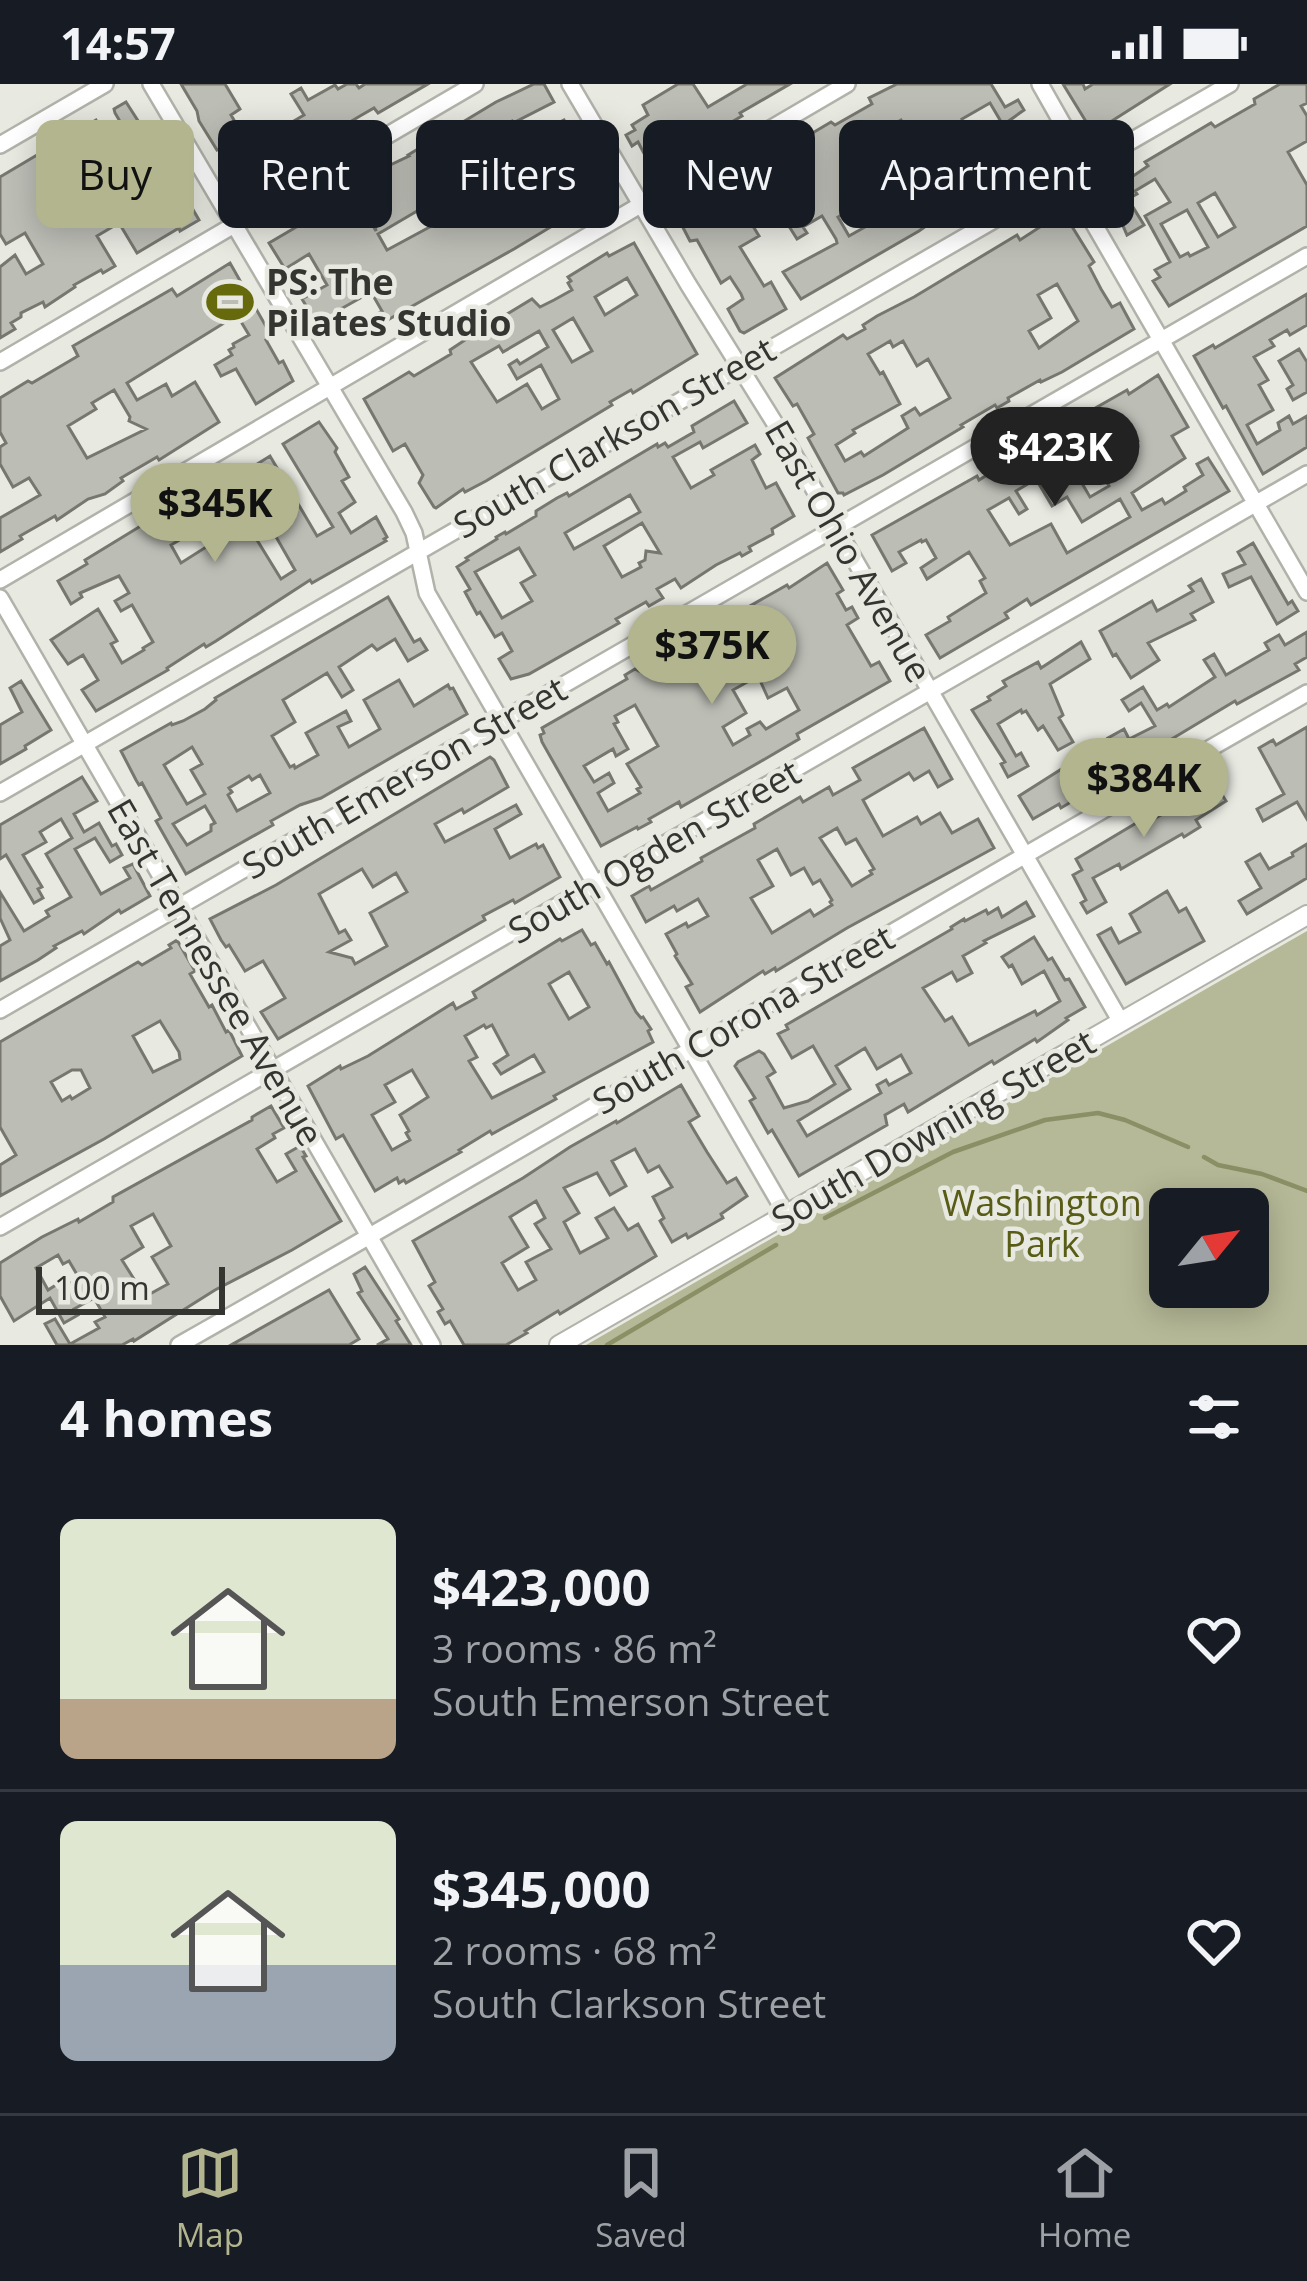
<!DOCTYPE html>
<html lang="en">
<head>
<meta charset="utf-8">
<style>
	body { margin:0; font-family:"Open Sans",sans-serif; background:#242831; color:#f1f3f6; height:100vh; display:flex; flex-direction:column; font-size:45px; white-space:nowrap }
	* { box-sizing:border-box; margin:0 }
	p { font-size:39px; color:#9ea1a6 }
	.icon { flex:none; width:66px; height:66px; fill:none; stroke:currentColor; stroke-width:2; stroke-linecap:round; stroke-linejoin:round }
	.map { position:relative; height:1261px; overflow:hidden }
	.drawer { display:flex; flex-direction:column; background:#171b24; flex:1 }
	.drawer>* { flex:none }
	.guide { position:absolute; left:36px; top:36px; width:1236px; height:108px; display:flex; gap:24px }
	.needle { width:78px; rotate:60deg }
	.controls { position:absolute; left:1149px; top:1104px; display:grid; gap:24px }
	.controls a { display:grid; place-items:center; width:120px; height:120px; border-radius:18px; background:#171b24; box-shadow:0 6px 30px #0003; font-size:60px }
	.scale { position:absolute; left:36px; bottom:30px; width:189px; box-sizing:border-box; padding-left:12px; border:6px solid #343431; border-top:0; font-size:33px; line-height:42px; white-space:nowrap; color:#343431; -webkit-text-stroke:9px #e8e9e1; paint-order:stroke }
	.price { position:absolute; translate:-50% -102px; padding:0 27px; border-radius:42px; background:#b2b58d; color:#111; font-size:39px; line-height:78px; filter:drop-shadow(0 3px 6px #0008) }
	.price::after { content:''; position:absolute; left:50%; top:72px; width:36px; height:27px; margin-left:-18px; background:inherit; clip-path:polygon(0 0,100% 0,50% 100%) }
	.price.selected { background:#222; color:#fff }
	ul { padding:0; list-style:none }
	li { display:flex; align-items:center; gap:36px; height:300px; padding:0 60px }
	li+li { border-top:3px solid #363941 }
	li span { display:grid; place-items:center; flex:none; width:336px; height:240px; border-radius:18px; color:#555 }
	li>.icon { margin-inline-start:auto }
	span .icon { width:144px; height:144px; fill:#fffc; stroke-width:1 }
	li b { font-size:51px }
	h2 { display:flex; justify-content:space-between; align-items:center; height:144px; padding:0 60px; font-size:51px }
	.tag { padding:0 42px; border-radius:18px; background:#171b24; box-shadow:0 6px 30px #0003; font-size:42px; line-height:108px }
	.tag.selected { background:#b2b58d; color:#111 }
	.status { display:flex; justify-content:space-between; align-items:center; height:84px; padding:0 60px; background:#171b24; direction:ltr }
	.status svg { height:33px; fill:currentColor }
	.tabs { display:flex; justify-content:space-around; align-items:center; height:168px; border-top:3px solid #363941; background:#171b24; font-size:33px; color:#9ea1a6 }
	.tabs a { display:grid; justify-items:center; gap:6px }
	.tabs .selected { color:#b2b58d }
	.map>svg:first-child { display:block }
	.green { fill:#b5b997; fill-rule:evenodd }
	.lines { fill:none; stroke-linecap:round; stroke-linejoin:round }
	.stream { stroke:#8b8f65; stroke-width:4.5 }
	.building { fill:#bcbdb5; stroke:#777770; stroke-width:3; fill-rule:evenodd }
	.minor-casing { stroke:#b1b2aa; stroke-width:20 }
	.major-casing { stroke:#b1b2aa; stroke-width:22 }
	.minor { stroke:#fff; stroke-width:15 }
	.major { stroke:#fff; stroke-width:18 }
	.labels { text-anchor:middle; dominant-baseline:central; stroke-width:9; stroke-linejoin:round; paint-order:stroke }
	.poi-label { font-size:36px; font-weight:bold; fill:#343431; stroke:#e8e9e1; text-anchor:start }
	.street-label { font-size:36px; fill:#343431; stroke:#e8e9e1 }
	.park-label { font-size:36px; fill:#585c15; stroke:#e8e9e1 }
</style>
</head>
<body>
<div class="status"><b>14:57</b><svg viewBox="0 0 49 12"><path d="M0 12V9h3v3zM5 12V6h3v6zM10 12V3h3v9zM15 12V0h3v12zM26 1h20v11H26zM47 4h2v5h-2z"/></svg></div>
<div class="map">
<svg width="1307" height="1261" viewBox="0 0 1307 1261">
	<rect width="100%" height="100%" fill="#e8e9e1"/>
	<path class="green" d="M1307,847V1261H586ZM1170,1125H1248V1203H1170Z"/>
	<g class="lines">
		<path class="stream" d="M1204,1073L1218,1081L1262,1090L1307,1107
			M825,1134L953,1068L1045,1036L1098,1029L1125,1036L1188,1063
			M607,1261L776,1161"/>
	</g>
	<path class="building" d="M181,0H225L240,25L231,31L242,50L232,56L246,78L275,61L273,59L286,51L282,44L304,31L291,10L301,4L308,16L335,1L338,5L347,0H356L359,4L365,0H428L378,29L374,24L360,32L335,47L337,50L244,105L221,64L217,66L199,37L197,27Z
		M534,0H544L554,18L513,39L512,37L465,65L467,67L460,71L462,74L450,81L477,130L492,118L487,109L498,102L487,84L497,78L509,97L522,90L528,102L551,88L534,52L564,36L569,44L566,47L601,111L554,137V141L514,165L384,238L379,229L382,227L371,208L339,226L346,238L336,244L329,232L317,240L302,215L327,201L309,170L285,185L269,159L303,139L325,117L353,107L376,147L367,92L409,72L408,71L496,18ZM429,120L439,138L387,166L378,150Z
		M678,0H693L708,23L747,0H790L740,29L742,32L697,58L695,54L653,78L649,71L646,73L638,58L632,62L626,51L635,46L632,41L648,31L643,21Z
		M897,0H991L1005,23L1018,16L1024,26L1003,41L990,19L962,35L985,78L1043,43L1057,69L1015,96L1014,93L976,116L971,112L935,132L933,137L919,147L801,215L783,188L837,159L836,155L822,132L803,143L807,149L797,155L780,128L786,124L775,105L758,115L753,120L755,123L745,129L759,152L740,163L764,202L771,198L786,225L744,249L740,247L728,225L743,215L741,210L730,193L721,199L697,156L690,157L676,130L831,38L835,41L872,20L869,14ZM901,36L921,71L895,87L872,53ZM878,112L888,130L849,152L838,133Z
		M1063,0H1083L1085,5L1093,0H1170L1093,49Z
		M1280,0H1307V19L1301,22L1307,32V57L1288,68L1307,101V142L1169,222L1153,197L1160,193L1155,186L1170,178L1145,132L1170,118L1155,95L1135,107L1137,110L1128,115L1144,141L1127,151L1114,121L1121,117L1114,105L1148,82L1145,78L1211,39L1215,43L1255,20L1254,15ZM1215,109L1235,143L1218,153L1198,119ZM1187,126L1208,163L1190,172L1188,169L1180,173L1161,140Z
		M126,18L140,40L136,42L149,64L158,59L163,69L161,70L199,136L180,147L179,144L137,169L119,139L97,152L115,182L103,189L101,186L74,201L75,203L45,223L43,218L21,229V233L11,239L15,245L0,254V183L15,171L26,190L43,180L25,149L6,160L0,150V93L96,36L121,81L82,103L87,111L78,120L90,139L112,127L107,117L120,109L119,106L150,88L115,29L114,25Z
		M1063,128L1094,178L1089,182L1101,205L1112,223L1120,219L1134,245L1062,288L1041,298L1040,296L1008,314L1009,317L997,324L995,321L961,341L963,343L883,391L844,411L843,409H838L808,354L814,350L797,320L793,322L775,294L843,251L847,255L865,245L863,241L877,232L914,213L1017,151L1020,156ZM1057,200L1078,237L1039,264L1029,247L1051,234L1038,211ZM890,257L893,263L903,257L917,282L928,275L950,314L920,331L915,324L902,332L908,344L864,372L861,368L845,377L836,361L855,349L853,346L900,320L883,288L880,290L868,270Z
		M634,159L697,270L633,309L631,306L610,318L612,321L486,397L465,408L463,405L436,424L434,423L419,399L423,391L405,360L393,367L364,315L409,288L414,292L451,270L450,266L474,250L532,215L540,223L554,216L572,206L568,199L571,197L568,193L607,169L609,172ZM627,194L637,211L605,231L595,213ZM573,234L592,267L572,278L553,246ZM539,247L548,263L520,280L517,276L509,281L517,295L541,281L559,315L542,325L527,300L497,318L471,278L499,262L503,268Z
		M230,179L272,253L266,256L279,279L283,277L293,297L256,320L236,285L221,292L215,281L232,271L229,266L234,263L233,260L249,251L237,231L127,299L137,316L166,300L172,312L195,298L219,338L159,376L157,373L121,394L123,397L105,410L88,415L57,436L55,432L20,452L22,455L0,468V434L40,411L29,394L13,403L0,380V363L6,359L0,348V314L28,297L32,299L78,272L73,262L172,205L177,212ZM114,306L130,333L129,337L146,345L87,374L68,342L96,325L92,319Z
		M1307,210V241L1290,251L1287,246L1270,256L1274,262L1254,273L1268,296L1259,301L1273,326L1247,341L1257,360L1280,346L1278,339L1289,332L1293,340L1307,332V363L1263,390L1226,322L1223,324L1194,272L1213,261L1215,264Z
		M1299,265L1307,278V308L1293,316L1287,305L1293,301L1279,277Z
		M1158,291L1188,343L1172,352L1185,374L1132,409L1142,426L1162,415L1165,420L1186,407L1184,403L1203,391L1197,380L1208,374L1229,407L1031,521L1027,515L1005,529L1008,534L940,574L926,551L950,537L948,533L986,509L980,497L985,494L969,468L927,495L921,484L936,474L926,456L922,458L921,456L899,468L906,479L892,487L872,451L977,392L979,396L1076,335L1127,306L1129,310ZM1127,339L1138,357L1097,381L1109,402L1090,413L1073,384L1080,380L1075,371ZM1036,395L1052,422L1067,413L1082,438L1120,415L1130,433L1067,469L1051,440L1010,461L988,426L1009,414L1019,430L1027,425L1016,407Z
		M734,317L747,339L703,364L700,358L673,373L691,404L714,391L711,386L755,361L760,370L752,376L766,404L776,399L794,432L772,445L773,450L749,463L751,467L742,472L740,469L716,481L681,504L675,495L657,505L663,514L649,522L646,518L616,535L619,539L529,590L511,595L499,575L512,567L502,549L495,553L480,528L477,530L465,508L470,505L457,483L468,476L466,474L497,455L496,453L505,448L506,450L536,432V427L557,414L567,409L569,412L657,360L658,363L665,359L668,363L694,348L692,342ZM630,411L640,428L574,465L565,449ZM642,439L660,469L646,467L645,476L639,479L641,483L622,493L604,462ZM519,464L535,491L521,499L532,517L502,534L475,488Z
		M319,338L337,364L335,368L349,393L342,397L355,418L339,429L351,449L376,433L387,453L384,455L386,457L312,499L310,496L216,557L206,563L204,560L167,584L168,586L96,627L82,606L98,596L83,571L68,580L51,556L98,525L117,557L111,560L122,579L144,566L143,564L153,558L132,521L121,527L115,517L129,509L119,492L80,509L82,513L71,520L58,497L87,480L85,476L144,440L190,413L192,417L245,382L249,385L270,372L317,452L333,443L283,360ZM263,398L278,421L263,430L295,486L281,495L238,425L243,422L240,412ZM211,429L222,453L181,479L171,461L186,452L184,444Z
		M1253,459L1288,520L1292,517L1298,527L1277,540L1251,493L1229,503L1223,490L1245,480L1238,468Z
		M827,479L843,506L837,510L846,526L852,523L858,534L847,541L871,582L879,578L890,597L797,650L799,655L765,675L681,723L679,718L649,735L651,738L638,745L637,743L601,762L542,658L540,651L544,649L542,644L627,595L625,591L635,585L639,587L674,568L675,570L710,550L708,548L734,531L787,501L789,504ZM758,592L768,614L787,604L799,626L766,645L760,638L747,645L750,651L733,661L723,643L746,629L733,606ZM635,621L658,662L627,680L641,703L637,705L640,709L608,727L598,709L614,699L609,689L594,698L584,682L613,665L616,672L628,665L614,640L618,638L615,632Z
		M1201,495L1213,518L1191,530L1195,536L1148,559L1159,576L1131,594L1116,570L1113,572L1100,547L1152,517L1157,527L1193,507L1189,502Z
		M388,513L414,558L420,555L427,566L408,577L395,555L377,566L372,561L339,583L353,606L342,613L327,589L283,616L295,638L272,652L290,683L294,681L295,684L318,671L306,649L346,627L351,637L338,643L349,663L380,645L364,616L399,596L414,622L448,601L450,605L453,604L467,630L321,714L300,721L271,737L273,741L186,790L156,737L161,734L142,699L139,701L136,696L121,667L171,639L172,641L183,637L205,625L216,616L215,614ZM192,663L202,680L191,686L205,710L187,720L164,681ZM260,691L270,709L237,727L228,711L232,708L229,704L249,692L252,696ZM205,722L215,739L211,741V747L187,761L173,740Z
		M1307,548V573L1295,580L1299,586L1237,620L1235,617L1160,662L1161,664L1117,687L1118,690L1106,697L1104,693L1074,711L1076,715L1061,724L1059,720L1033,735L1019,712L1082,672L1084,676L1108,663L1107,661L1111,658L1108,654L1124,645L1129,655L1155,642L1141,619L1129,627L1122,616L1143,603L1157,626L1167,620L1169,623L1215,593L1204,576L1214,570L1226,591L1269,566L1265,559L1279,551L1285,561Z
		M1081,558L1090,575L1050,600L1063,631L1059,634L1073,658L1058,666L1043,642L1038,646L1026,627L1022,629L1021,626L998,640L1016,672L1021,669L1028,682L1008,693L1001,680L1005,678L972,626L990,616L988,613L1006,602L1003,597L1038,578L1041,584Z
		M21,597L51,646L25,662L26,665L0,680V641L22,628L10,604Z
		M1307,643V735L1297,718L1263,737L1257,725L1284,710L1259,664L1273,656L1276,661Z
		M924,644L952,695L938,703L929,687L914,696L909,689L863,716L869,727L883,752L917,733L921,740L940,729L952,749L978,735L994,764L847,844L776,887L775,884L765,890L763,887L700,928L686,903L692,900L675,872L677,870L666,850L686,839L688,843L708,832L698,815L677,827L674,822L646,838L632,812L649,802L651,806L702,777L701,774L755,744L754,740L800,713L803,718L829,703L833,711L860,696L853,684ZM837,744L846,760L856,755L874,785L870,787L872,790L852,802L820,754ZM777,765L791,791L804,784L813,800L820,796L832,816L830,818L832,821L814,832L810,826L772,849L751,814L773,802L758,776Z
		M490,673L494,676L508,703L464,729L462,725L435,740L445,758L516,721L521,730L495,745L510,774L536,760L538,764L543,761L560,793L515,819L513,816L483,832L485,836L278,955L261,928L285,914L263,877L245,887L229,861L226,863L221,856L210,835L276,801ZM362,785L373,803L396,789L407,808L370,829L387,862L355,880L352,874L329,868L351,856L345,846L339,849L319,810Z
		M82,693L97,717L74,730L84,748L99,739L112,762L116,760L122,771L110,778L95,754L75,765L101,810L130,794L124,784L133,780L150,812L121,829L119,826L84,850L82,847L54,862L56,864L38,876L0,897V862L10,856L0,834V808L24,847L49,832L46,827L71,813L46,770L72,754L61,735L40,748L46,758L23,771L42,803L38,805L43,814L34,819L6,771L0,775V741Z
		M1213,696L1226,717L1196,736L1200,743L1184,753L1182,750L1121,785L1119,780L1093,794L1106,818L1087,829L1081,819L1086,816L1073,791L1082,786L1076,775L1138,738L1141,742L1168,727L1165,723Z
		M1307,760V794L1247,830L1239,817L1261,804L1246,778L1260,770L1269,785L1293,772L1292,769Z
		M1167,807L1179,828L1186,824L1204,857L1126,900L1098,851L1111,844L1119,859L1140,848L1130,830Z
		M1026,818L1034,832L984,857L986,859L963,872L972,889L957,897L952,888L923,904L945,937L952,933L969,961L1035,927L1037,931L1060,917L1044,887L1022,900L1012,881L1009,883L1002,873L1034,853L1048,876L1052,874L1065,896L1069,895L1085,923L1066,934L1068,936L1037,958L1035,955L994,980L992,977L908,1028L904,1020L885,1031L887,1041L799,1092L772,1046L768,1049L750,1017L755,1014L735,982L738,978L759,967L764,970L775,988L767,993L784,1024L808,1017L835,1000L813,962L792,974L778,950L788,945L786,941L952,845L951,843L964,835L965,837L986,826L988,830L998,824L1002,833ZM865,964L877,985L901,971L911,989L889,1001L886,996L877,1001L881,1009L807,1052L798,1037L850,1005L836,982Z
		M582,846L591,861L595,859L607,880L609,878L636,928L641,934L643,933L651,945L648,947L653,958L585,995L554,1012L556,1015L492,1050L490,1047L459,1066L461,1068L406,1099L404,1096L399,1099L397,1094L375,1107L343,1051L336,1055L308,1002L340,982L341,985L368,972L453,919L456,925L476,914L473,908L560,855L562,857ZM569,888L589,923L569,935L549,900ZM484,941L486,944L492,941L508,971L494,980L501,990L534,971L544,988L492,1014L469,977L477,973L465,952ZM412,986L428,1013L400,1031L409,1047L406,1049L410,1056L392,1066L372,1031L395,1018L385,1001Z
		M177,856L195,887L190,890L209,923L212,921L226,948L229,946L242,972L104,1055L0,1112V1081L16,1071L0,1043V958L138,878L142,881L171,864L169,861ZM160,937L179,968L180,975L153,988L133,952ZM72,986H81L90,1004L72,1015L70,1012L62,1017L51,998Z
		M681,1001L699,1032L689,1038L707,1068L727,1099L736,1094L747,1112L721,1130L723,1134L688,1154L686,1150L672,1158L660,1137L664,1134L653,1113L672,1103L659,1082L648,1088L635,1065L612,1077L626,1102L610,1111L597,1089L564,1104L579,1129L564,1138L580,1169L608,1154L596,1134L614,1124L628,1146L638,1140L656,1172L560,1230L558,1227L525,1247L527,1249L506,1261H464L450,1237L445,1240L438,1228L443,1225L429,1202L435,1198L413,1157L523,1094L570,1063L616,1037L617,1039ZM536,1117L545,1134L535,1140L551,1165L526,1178L536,1196L518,1206L502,1179L528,1163L510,1133Z
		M271,1022L284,1044L273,1050L275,1054L257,1065L277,1098L296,1087L286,1070L300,1062L306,1072L303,1073L341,1137L292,1166L215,1206L134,1257L133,1255L122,1261H57L45,1240L55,1235L70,1260L99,1244L95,1238L105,1233L94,1214L74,1225L78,1231L64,1239L50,1214L14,1237L0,1212V1179L42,1153L78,1135L79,1138L113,1118V1113L252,1036V1033ZM153,1130L171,1162L152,1173L168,1200L148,1211L142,1201L139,1203L122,1176L143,1163L131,1142ZM58,1171L63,1180L69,1177L79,1194L62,1204L59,1199L48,1206L36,1184Z
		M365,1183L399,1235L396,1237L411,1261H377L388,1255L358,1209L362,1207L354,1190Z
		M329,1206L359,1255L349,1261H231Z"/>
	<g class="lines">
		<defs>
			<path id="minor" d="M151,0L404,428L414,449L427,509L786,1130
				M570,0L688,200L789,362L1121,938
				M1040,0L1074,60L1076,109L1307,508
				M0,61L105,0
				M0,278L475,0
				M0,496L847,0
				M0,514L432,1261
				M0,709L1230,0
				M0,926L1307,172
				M0,1143L1307,390
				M179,1261C557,1047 929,824 1307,609"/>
			<path id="major" d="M559,1261L1307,831"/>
		</defs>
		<use href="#minor" class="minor-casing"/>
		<use href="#major" class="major-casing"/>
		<use href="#minor" class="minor"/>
		<use href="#major" class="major"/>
	</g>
	<defs>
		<symbol id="stadium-bare" viewBox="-9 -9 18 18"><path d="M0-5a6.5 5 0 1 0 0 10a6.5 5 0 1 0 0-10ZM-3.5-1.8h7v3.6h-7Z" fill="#666a0c" stroke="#e8e9e1" stroke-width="2.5" paint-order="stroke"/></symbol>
	</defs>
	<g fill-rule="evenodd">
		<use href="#stadium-bare" x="197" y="185" width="66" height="66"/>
	</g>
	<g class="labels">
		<g class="poi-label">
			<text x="266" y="197">PS: The<tspan x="266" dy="41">Pilates Studio</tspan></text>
		</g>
		<g class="street-label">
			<text transform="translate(614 353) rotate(-30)">South Clarkson Street</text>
			<text transform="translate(849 467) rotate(60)">East Ohio Avenue</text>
			<text transform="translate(404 693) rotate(-30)">South Emerson Street</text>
			<text transform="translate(654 767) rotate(-30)">South Ogden Street</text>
			<text transform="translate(216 888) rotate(60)">East Tennessee Avenue</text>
			<text transform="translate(743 935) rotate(-30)">South Corona Street</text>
			<text transform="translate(933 1046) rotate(-30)">South Downing Street</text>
		</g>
		<g class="park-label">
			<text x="1042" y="1118">Washington<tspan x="1042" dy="41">Park</tspan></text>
		</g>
	</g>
</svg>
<div class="controls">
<a><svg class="needle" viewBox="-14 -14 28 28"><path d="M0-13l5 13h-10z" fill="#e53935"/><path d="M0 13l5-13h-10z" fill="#9ea1a6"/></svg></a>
</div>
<div class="scale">100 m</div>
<b class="price selected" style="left:1055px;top:425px">$423K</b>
<b class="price" style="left:215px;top:481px">$345K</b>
<b class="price" style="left:712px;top:623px">$375K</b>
<b class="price" style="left:1144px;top:756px">$384K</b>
<div class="guide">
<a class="tag selected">Buy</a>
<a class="tag">Rent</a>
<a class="tag">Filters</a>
<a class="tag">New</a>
<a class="tag">Apartment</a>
</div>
</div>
<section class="drawer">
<h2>4 homes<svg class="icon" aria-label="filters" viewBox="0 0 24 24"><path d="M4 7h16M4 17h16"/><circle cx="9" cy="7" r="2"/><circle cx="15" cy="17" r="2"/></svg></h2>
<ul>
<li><span style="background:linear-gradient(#dfe7d0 75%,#b9a48a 0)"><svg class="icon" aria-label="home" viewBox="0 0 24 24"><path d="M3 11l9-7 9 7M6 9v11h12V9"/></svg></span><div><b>$423,000</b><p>3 rooms · 86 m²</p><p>South Emerson Street</p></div><svg class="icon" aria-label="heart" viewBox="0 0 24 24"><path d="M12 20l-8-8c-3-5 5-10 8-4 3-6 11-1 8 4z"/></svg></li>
<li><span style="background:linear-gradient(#dfe7d0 60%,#9aa5b1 0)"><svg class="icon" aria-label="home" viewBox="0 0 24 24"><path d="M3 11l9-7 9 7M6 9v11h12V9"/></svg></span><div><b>$345,000</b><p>2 rooms · 68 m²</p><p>South Clarkson Street</p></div><svg class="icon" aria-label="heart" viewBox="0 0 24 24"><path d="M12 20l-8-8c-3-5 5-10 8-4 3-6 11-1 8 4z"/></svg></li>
</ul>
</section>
<nav class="tabs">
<a class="selected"><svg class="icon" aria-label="map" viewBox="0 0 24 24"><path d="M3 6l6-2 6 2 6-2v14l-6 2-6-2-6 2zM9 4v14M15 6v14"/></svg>Map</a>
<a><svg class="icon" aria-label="saved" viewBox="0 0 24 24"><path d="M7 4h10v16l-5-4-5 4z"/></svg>Saved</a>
<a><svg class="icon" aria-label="home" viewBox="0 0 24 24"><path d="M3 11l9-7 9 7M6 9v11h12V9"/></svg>Home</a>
</nav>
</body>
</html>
